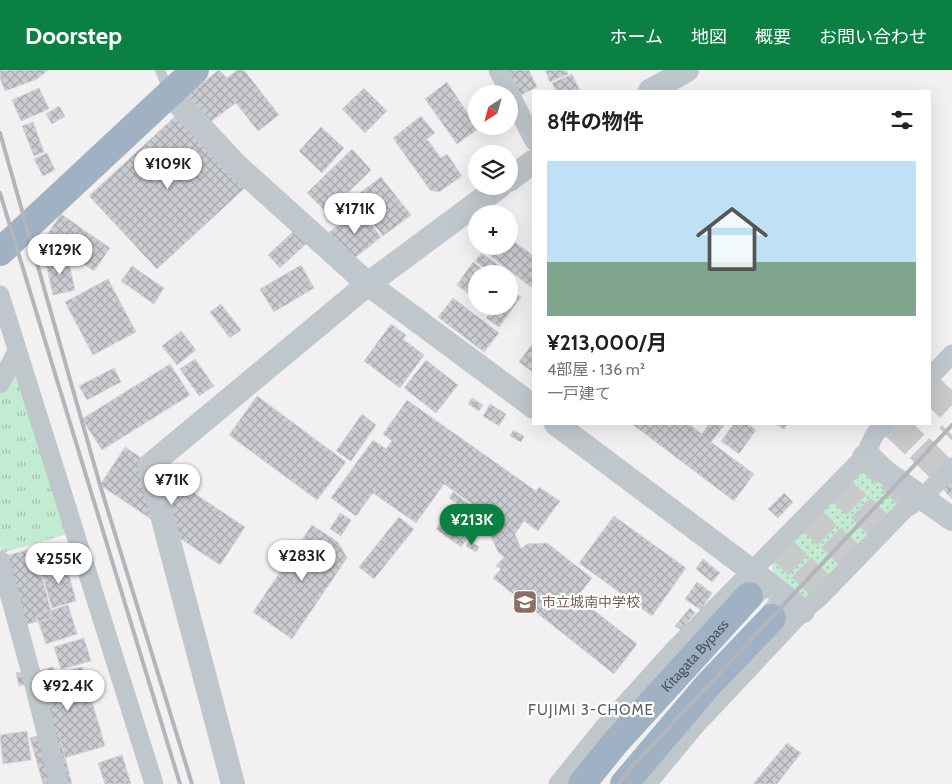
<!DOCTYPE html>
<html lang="ja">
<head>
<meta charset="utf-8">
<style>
	body { margin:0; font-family:Cabin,"Noto Sans JP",sans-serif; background:#f6f6f6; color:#202124; height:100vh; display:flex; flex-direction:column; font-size:19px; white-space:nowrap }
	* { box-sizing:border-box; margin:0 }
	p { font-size:16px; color:#757577 }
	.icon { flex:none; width:28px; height:28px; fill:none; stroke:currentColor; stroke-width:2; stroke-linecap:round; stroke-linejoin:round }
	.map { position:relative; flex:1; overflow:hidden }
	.side { position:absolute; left:532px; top:20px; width:399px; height:335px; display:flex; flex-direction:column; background:#fff; border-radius:0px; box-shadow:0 5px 20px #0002 }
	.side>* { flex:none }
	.needle { width:32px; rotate:216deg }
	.buttons { position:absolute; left:468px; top:15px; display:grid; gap:10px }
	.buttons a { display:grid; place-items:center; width:50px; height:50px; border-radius:50%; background:#fff; box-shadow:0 5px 20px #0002; font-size:25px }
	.price { position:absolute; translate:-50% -42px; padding:0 11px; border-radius:18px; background:#fff; color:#222; font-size:16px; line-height:32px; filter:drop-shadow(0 1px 2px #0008) }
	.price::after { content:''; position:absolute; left:50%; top:30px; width:15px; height:11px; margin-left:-8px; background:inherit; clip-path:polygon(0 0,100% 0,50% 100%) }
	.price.on { background:#0b8043; color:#fff }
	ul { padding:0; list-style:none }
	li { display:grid; align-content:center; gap:10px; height:265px; padding:0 15px }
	li span { display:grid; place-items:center; height:155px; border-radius:0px; color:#555 }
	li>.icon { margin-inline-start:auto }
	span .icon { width:90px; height:90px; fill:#fffc; stroke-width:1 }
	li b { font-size:21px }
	h2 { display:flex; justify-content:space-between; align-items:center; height:60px; padding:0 15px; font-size:21px }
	header { display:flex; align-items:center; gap:30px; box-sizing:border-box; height:70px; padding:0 25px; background:#0b8043; color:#fff }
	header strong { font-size:24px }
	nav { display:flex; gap:28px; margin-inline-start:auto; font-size:18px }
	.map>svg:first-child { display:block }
	.grass { fill:url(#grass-dots) }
	.park { fill:url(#park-tufts) }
	.building { fill:url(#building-cross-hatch); stroke:#d4d6da }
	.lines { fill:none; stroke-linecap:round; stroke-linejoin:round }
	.trunk-tunnel { stroke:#c8c9cb; stroke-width:28; stroke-dasharray:28 14; stroke-linecap:butt }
	.service { stroke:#bfc7cd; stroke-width:10 }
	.minor { stroke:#bfc7cd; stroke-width:19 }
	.tertiary { stroke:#bfc7cd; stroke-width:24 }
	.trunk { stroke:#9fb1c2; stroke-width:28 }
	.rail { stroke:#b2b5b9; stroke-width:4 }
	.labels { text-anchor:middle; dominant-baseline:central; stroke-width:4.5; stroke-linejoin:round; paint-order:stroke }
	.education-label { font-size:14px; fill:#785e54; stroke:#fff; text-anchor:start }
	.street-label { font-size:14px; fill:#49535b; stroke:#fff }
	.neighbourhood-label { font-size:15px; letter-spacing:1px; fill:#5d6064; stroke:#fff }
</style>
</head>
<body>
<header>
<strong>Doorstep</strong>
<nav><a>ホーム</a><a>地図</a><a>概要</a><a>お問い合わせ</a></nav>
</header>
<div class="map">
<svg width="952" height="714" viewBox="0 0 952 714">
	<defs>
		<pattern id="grass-dots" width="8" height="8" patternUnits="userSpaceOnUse" patternTransform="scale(1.25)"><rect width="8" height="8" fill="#c3ebd1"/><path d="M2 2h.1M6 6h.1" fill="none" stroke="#a0c1ad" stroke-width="1.8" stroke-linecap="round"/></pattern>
		<pattern id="park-tufts" width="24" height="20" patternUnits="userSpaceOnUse" patternTransform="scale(1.25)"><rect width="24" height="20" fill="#c3ebd1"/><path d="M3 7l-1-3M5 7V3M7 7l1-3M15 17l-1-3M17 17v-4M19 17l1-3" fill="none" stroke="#a0c1ad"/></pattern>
		<pattern id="building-cross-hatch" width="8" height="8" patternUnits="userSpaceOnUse" patternTransform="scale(1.25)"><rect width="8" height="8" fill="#caccd1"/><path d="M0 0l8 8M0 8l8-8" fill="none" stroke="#a6a8ad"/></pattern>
	</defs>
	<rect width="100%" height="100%" fill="#f2f0f0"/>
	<path class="grass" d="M862,400L900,426V435L807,527H803C789,518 770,510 772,492Z"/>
	<path class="park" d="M17,290L71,463L2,483L0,475V322Z"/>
	<path class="building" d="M0,0H48L37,9L5,21L0,8Z
		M219,0L227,8L237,0H244L279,45L258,61L236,33L205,56L183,28Z
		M506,0H529L537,17L519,26Z
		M545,0H566L568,4L550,12Z
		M572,4L580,21H556L552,13Z
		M447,12L478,59L457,74L425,29Z
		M39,18L49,39L21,51L12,30Z
		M364,18L387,41L365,63L342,39Z
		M59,36L65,46L52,54L46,44Z
		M180,42L248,115L157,199L89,126Z
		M421,46L435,63L427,69L441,88L447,84L462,106L439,122L430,120L393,68Z
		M33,52L44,82L34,86L22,56Z
		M321,57L344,78L322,103L299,81Z
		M352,79L371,100L327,143L307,123Z
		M47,83L55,100L43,106L34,89Z
		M381,107L411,145L383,166L353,128Z
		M360,140L381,167L356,187L344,184L328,163Z
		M61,144L110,178L94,201L45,168Z
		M297,158L309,171L280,198L268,185Z
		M509,168L534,186V213L531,217L481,179L483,176H509Z
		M481,183L503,198L499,204H492L475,191Z
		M68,188L75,220L53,225L46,193Z
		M473,192L489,204H476V229L457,215Z
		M301,195L314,218L274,242L260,219Z
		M132,196L164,218L154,234L121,211Z
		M108,209L136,262L93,285L65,232Z
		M509,218L521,227L499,257L486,248L492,240L487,236H509Z
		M453,228L499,263L484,282L438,247Z
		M221,234L241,260L230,268L210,242Z
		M391,254L406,265L403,269L424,285L400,318L364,291Z
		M181,261L196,280L177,295L162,276Z
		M534,272V303L519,292Z
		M195,289L214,316L199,326L180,299Z
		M426,290L458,315L436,343L404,318Z
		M170,294L190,325L102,380L82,349Z
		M114,298L121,312L87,330L79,316Z
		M257,326L346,392L317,430L229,365Z
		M472,328L483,335L479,341L468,334Z
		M407,330L536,421L539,417L560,431L538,461L524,451L515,464L521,479L527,474L547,473L592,508L577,527L637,574L614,604L493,508L501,499L496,496L504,487L498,482L487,457L493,449L444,414L416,453L373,423L356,446L331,428L373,370L386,379L392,371L383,364Z
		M490,334L506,344L499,356L483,346Z
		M362,344L376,355L351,391L336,381Z
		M632,354H689L702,364L709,354H725L711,372L754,404L734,431Z
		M734,354H748L756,360L739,384L721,371Z
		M775,354H787L784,359Z
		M513,360L524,366L521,372L510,366Z
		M125,377L245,457L220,495L100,415Z
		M952,406V429L941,417Z
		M453,422L490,449L486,455L449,428Z
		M784,423L793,432L778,448L768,439Z
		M448,442L473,461L461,477L436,459Z
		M340,443L351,450L341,466L330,459Z
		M614,446L686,498L652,546L579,493Z
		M399,447L414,459L374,509L359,497Z
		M312,455L338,472L347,488L292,569L253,542Z
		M469,471L479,477L476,482L466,476Z
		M34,478L53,548L24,555L5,486Z
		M703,489L720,503L712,512L696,499Z
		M66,493L76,531L52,538L41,500Z
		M697,512L712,523L701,540L685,529Z
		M68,535L77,564L46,574L36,545Z
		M690,538L695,543L681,560L675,556Z
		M84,568L91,591L61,599L54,577Z
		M53,597L56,604L82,597L105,676L57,690L31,603Z
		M25,601L27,614L19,616L16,603Z
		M27,661L31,690L3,694L0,665Z
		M58,661L72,714H43L30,668Z
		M787,673L801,683L777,714H753Z
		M122,685L131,714H105L98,693Z"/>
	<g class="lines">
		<path class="trunk-tunnel" d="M930,338L952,315
			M749,526L915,354
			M772,547L952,365"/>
		<path class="service" d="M160,0L169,22"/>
		<path class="minor" d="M498,0L534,71
			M0,225L154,714
			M930,307L952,284
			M0,314L17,281
			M0,490L31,603L59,714
			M558,714L605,656L671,583L864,387L875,364L885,354
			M647,714L696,655L803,541L819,528L905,439L923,427L952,397"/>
		<path class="tertiary" d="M650,21L687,0
			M169,23L236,95L368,214L534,337
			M509,110L534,91
			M556,354L752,501L803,541
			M864,387L952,449
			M233,714L149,396L368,214L500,116"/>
		<g class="trunk">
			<path d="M0,182L195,0"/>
			<path id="s1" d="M582,714L615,673L749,526"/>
			<path d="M624,714L707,616L772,548"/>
		</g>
		<path class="rail" d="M0,63L100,415L192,714
			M0,123L180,714
			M618,714L629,700L952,355"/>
	</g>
	<defs>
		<symbol id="school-square" viewBox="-11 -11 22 22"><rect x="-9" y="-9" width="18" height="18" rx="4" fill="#8d6e63" stroke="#fff"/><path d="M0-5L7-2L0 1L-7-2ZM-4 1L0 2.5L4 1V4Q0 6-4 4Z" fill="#fff"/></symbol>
	</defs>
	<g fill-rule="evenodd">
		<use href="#school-square" x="511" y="518" width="28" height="28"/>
	</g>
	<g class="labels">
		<g class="education-label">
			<text x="542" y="532">市立城南中学校</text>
		</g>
		<g class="street-label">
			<text stroke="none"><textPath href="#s1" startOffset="171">Kitagata Bypass</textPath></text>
		</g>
		<g class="neighbourhood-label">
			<text x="591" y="640">FUJIMI 3-CHOME</text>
		</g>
	</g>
</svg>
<div class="buttons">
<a><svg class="needle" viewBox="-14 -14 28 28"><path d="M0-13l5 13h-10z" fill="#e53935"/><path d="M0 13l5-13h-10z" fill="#757577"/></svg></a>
<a><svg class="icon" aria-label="layers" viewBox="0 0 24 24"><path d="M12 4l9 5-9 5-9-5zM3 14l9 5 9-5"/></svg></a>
<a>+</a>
<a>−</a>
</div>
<b class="price" style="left:168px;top:120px">¥109K</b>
<b class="price" style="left:355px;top:165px">¥171K</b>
<b class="price" style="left:60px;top:206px">¥129K</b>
<b class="price" style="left:172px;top:436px">¥71K</b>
<b class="price on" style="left:472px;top:476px">¥213K</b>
<b class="price" style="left:302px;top:512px">¥283K</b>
<b class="price" style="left:59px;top:515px">¥255K</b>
<b class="price" style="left:68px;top:642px">¥92.4K</b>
<section class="side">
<h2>8件の物件<svg class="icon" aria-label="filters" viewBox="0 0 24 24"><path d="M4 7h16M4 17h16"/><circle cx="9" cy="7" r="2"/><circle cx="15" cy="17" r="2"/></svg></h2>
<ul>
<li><span style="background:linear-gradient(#bfe0f5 65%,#7fa58c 0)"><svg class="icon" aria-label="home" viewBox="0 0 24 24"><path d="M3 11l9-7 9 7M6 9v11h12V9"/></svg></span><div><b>¥213,000/月</b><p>4部屋 · 136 m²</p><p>一戸建て</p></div></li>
</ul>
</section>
</div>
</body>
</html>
